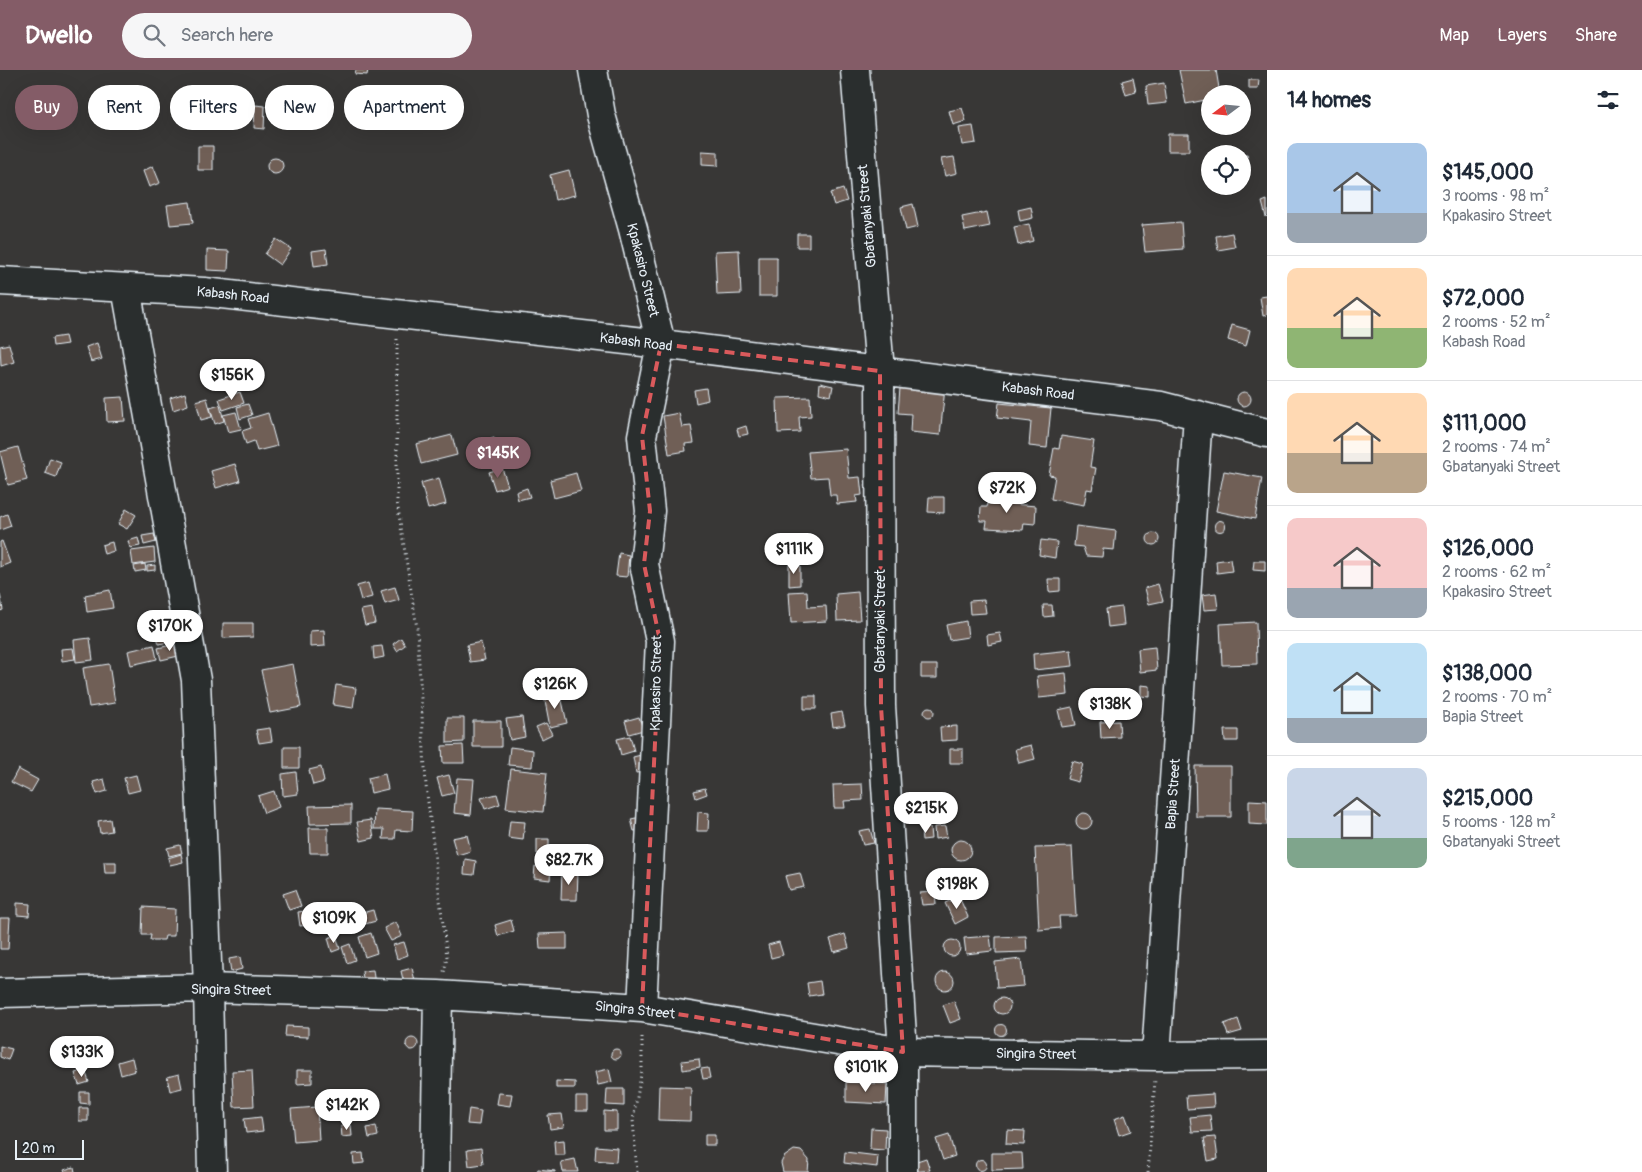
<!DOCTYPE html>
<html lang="en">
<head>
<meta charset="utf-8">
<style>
	body { margin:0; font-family:Pangolin,sans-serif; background:#f6f6f7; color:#1f2937; height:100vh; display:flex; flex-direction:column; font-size:19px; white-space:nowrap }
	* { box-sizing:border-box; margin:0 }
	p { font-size:16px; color:#747a83 }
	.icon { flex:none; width:28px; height:28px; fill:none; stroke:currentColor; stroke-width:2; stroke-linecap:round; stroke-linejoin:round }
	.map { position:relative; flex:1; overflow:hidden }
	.panel { display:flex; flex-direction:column; background:#fff; width:375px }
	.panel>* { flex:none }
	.banner { position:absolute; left:15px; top:15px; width:475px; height:45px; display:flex; gap:10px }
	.needle { width:32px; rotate:254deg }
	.buttons { position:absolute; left:1201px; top:15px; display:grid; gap:10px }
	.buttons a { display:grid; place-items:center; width:50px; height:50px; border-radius:50%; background:#fff; box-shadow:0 5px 20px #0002; font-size:25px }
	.scale { position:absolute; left:15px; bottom:12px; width:69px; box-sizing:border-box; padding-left:5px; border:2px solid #e8f1f8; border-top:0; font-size:14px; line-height:18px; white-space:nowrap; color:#e8f1f8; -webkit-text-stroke:4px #2a2d2e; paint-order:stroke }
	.price { position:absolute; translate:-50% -42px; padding:0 11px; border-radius:18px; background:#fff; color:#222; font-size:16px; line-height:32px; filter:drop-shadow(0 1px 2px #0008) }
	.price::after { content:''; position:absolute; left:50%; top:30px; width:15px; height:11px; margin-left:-8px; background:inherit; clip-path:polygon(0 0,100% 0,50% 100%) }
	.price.selected { background:#845c67; color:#fff }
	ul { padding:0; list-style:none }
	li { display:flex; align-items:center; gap:15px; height:125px; padding:0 20px }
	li+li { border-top:1px solid #e0e1e3 }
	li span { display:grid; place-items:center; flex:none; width:140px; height:100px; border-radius:10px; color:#555 }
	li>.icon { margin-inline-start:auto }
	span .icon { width:60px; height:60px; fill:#fffc; stroke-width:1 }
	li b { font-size:21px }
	h2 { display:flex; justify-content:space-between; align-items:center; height:60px; padding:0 20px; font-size:21px }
	.tag { padding:0 18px; border-radius:22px; background:#fff; box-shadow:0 5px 20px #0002; font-size:18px; line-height:45px }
	.tag.selected { background:#845c67; color:#fff }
	header { display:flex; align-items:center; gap:30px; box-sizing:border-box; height:70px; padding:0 25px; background:#845c67; color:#fff }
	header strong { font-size:24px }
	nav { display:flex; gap:28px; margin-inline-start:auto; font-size:18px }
	.search { width:350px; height:45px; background:#f6f6f7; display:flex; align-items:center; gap:12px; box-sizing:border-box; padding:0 18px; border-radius:28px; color:#747a83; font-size:19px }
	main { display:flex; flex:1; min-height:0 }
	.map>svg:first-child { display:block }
	.building { fill:#6f5f57; stroke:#e8f1f8 }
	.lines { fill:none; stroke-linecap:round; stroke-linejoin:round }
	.minor-casing { stroke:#e8f1f8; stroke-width:31 }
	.path { stroke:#e8f1f8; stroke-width:3; stroke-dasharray:1 4; stroke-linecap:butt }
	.minor { stroke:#2a2d2e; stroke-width:28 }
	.marked { fill:none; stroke:#da5a5c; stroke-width:4; stroke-dasharray:10 6; stroke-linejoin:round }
	.labels { text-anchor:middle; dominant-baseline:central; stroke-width:4; stroke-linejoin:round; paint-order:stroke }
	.street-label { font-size:14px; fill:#e8f1f8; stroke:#2a2d2e }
</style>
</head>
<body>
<header>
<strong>Dwello</strong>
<div class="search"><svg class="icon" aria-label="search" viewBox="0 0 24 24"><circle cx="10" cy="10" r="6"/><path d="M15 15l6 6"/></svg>Search here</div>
<nav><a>Map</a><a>Layers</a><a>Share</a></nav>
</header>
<main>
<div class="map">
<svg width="1267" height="1102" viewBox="0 0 1267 1102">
	<rect width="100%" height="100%" fill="#383736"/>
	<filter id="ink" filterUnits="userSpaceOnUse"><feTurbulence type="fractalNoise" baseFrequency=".02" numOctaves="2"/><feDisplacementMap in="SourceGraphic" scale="10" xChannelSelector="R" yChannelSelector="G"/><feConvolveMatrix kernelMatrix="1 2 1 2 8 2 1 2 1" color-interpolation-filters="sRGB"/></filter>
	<g filter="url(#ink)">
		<path class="building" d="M356,0H368L367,5L355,4Z
			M1179,0H1216L1220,24H1210V29L1186,34Z
			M1133,8L1136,22L1126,25L1122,11Z
			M1249,10H1259L1258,19H1249Z
			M1164,13L1167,33L1148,35L1146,16Z
			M297,27L300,39L279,43L276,31Z
			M255,35L265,36L264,59L254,58Z
			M962,38L966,51L953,55L949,41Z
			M973,56L976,73L962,75L959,58Z
			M1168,64H1189V81H1168Z
			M198,76H213V100H198Z
			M702,81L718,82V96L702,95Z
			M1247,85L1250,98L1242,100V86Z
			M954,87L957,103L945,106L941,89Z
			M267 96a8 8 0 1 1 16 0a8 8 0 1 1-16 0Z
			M153,96L160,113L149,117L143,101Z
			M569,100L575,125L555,130L550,105Z
			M843,119L847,131L834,135L830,123Z
			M1267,130V146L1266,147L1262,132Z
			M190,132L193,153L170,155L167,135Z
			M913,134L918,157L906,160L901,137Z
			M1031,137L1033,148L1020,151L1018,140Z
			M987,142L990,156L965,161L962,147Z
			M1181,152L1183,179L1145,182L1142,155Z
			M1029,154L1033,171L1018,175L1014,157Z
			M1232,163L1235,177L1218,180L1216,166Z
			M797,164H809V177H797Z
			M276,169L291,179L280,195L265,184Z
			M326,179L328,194L314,196L312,181Z
			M207,180L229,181L228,201L207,200Z
			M739,180L741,224L717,225L715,181Z
			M759,187H777V226H759Z
			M1267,226V245L1263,246L1260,227Z
			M1232,255L1250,260L1246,276L1228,270Z
			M65,266L67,274L53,276L52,268Z
			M97,273L102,289L91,292L86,277Z
			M9,274L14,292L1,296L0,276Z
			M820,313L833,316L831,326L819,323Z
			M922,315L945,318L940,365L910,362L911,344L898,343L900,318L921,320Z
			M706,318L708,330L696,333L694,320Z
			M1237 329a7 7 0 1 1 14 0a7 7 0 1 1-14 0Z
			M240,322L244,333L223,340L219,329Z
			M185,323L188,335L173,340L170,328Z
			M123,327L125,351L107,352L106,328Z
			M810,327L811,346L799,347L800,362L778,363L777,328Z
			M207,328L212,347L201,350L196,331Z
			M999,333L1051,338L1047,378L1029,376L1031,352L997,348Z
			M248,334L252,345L240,349L237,337Z
			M220,335L224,351L215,354L210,338Z
			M236,342L241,359L228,362L223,345Z
			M268,343L277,376L257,381L254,371L246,374L242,361L251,358L248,349Z
			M679,343L682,357L691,356L694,373L685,374L686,381L669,384L663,346Z
			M746,356L748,364L739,366L737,359Z
			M452,365L457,385L421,394L416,374Z
			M1061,366L1094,371L1090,397L1096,398L1092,420L1087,419L1084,435L1051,429L1055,406L1049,405L1054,378L1059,379Z
			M494,368L499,382L483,388L478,374Z
			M18,377L27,410L8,415L0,382Z
			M846,379L849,408L860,407L862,425L856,426L857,432L837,434L836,425H830L828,407L811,408L808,382Z
			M50,388L61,392L56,407L45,403Z
			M235,394L240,411L216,418L211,401Z
			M502,398L508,416L495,420L489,402Z
			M1224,401L1262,408L1255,449L1216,441Z
			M576,403L581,421L554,428L550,410Z
			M439,408L446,434L428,439L421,413Z
			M527,418L530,427L518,430L516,422Z
			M995,423L1013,424L1012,434L1036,436L1035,454L1024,453L1023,460L986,458L987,451H980L981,437H987L988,433H994Z
			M929,427H944V443L928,442Z
			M126,439L136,445L127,459L118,454Z
			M7,444L11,456L0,460V447Z
			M1214.5 456a5.5 5.5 0 1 1 11 0a5.5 5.5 0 1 1-11 0Z
			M1076,456L1116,461L1114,480L1103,479L1102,487L1086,486L1083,477L1074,476Z
			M1147 469a6 6 0 1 1 12 0a6 6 0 1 1-12 0Z
			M154,464L156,472L144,475L142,466Z
			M138,468L140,476L130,478L128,471Z
			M1041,470L1057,472L1055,488L1039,485Z
			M2,471L10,493L0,497V472Z
			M782,471H803V491L782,492Z
			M112,472L114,481L104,484L102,475Z
			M154,478L155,492L133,495L131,481Z
			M619,483L629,485L627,507L616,506Z
			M1230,489L1232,501L1217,503L1216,491Z
			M1254,491H1265V501L1253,500Z
			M145,494L146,500L135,502L134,496Z
			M789,494H800V515L789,516Z
			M155,495V500L147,501V496Z
			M1048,509H1060V521L1049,522Z
			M368,513L372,527L361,530L357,516Z
			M1158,514L1163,531L1149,534L1145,518Z
			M395,517L399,530L385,534L381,521Z
			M110,520L113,538L87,542L85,525Z
			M807,521L808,537L826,536L827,551L791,553L789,522Z
			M858,522L860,550L837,551L836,524Z
			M1216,523L1218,539L1204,540L1202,525Z
			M0,524L3,540L0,541Z
			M984,530L986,543L970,544L969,531Z
			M1043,535H1052L1053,546L1044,547Z
			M1122,537L1124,555L1108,557L1106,539Z
			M372,538L375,553L365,555L361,540Z
			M966,551L968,567L949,570L946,555Z
			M1256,552L1257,594L1222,595L1220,554Z
			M223,553H253V567L223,568Z
			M176,558L179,570L159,574L156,563Z
			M324,560L325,576L310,577V561Z
			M1000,563L1002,572L988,575L987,565Z
			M90,568L93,590L76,592L74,570Z
			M401,568L405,575L397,581L393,574Z
			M481,572L485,590L470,592L467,575Z
			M180,573L183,585L161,590L158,578Z
			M154,575L157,589L131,595L128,581Z
			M382,576L384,587L374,589L373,577Z
			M1155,577L1157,600L1140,602L1138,579Z
			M73,578L75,589L62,591L61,579Z
			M1071,580L1073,596L1034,600L1033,584Z
			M109,594L115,633L89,637L83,598Z
			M293,594L301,637L270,643L261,600Z
			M921,595H937V608H921Z
			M1066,603L1068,625L1039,628L1037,606Z
			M336,615L356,618L353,638L333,635Z
			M1141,615L1150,616V627L1141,626Z
			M560,622L567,653L550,657L544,626Z
			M804,626H816V639H804Z
			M1072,637L1076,655L1062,657L1058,640Z
			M924 642a5 5 0 1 1 10 0a5 5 0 1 1-10 0Z
			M842,642L845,655L833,657L831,644Z
			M522,647L525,667L510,670L506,649Z
			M639,647L643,660L629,664L625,651Z
			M447,648H464V672L447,673Z
			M473,651H501V677H473Z
			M1119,651L1120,667L1101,668L1100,652Z
			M546,653L552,664L542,669L536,657Z
			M957,656V670L941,671L940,657Z
			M270,658L272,671L259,673L256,660Z
			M1224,660H1238V671H1225Z
			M630,666L634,681L621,685L617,669Z
			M463,675L464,693H443L442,676Z
			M1031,675L1035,689L1019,693L1015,679Z
			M284,677H299V698H284Z
			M510,677L533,680L532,697L508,695Z
			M950,679H963V693H950Z
			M645,684L648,701L636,703L633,687Z
			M1072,691L1083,694L1078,712L1067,709Z
			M1195,696H1231V747H1196Z
			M321,697L324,712L313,715L309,700Z
			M18,699L38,710L31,722L11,712Z
			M511,699L547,703L543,742L506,738Z
			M296,702L298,724L283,726L282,704Z
			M385,704L388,719L371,723L368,708Z
			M136,705L140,720L128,723L124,708Z
			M449,705L454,723L442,726L437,708Z
			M457,708L474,709L471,745L454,743Z
			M104,709L107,721L97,724L93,712Z
			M862,714L863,730L844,731L845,738H834L833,715Z
			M705,718L707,724L696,728L694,721Z
			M274,721L279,737L264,743L258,726Z
			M497,724L500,734L485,739L481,728Z
			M923,730H936V750H924Z
			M1249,730L1267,731V755L1249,754Z
			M351,735V753L310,754L309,736Z
			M375,739L413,741L412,761L396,760L395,769H383L384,759H374Z
			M698,742L709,743L708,761H697Z
			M1076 751a8 8 0 1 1 16 0a8 8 0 1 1-16 0Z
			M646,746L649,758L634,761L631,749Z
			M110,749L112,761L100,763L98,751Z
			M371,750L374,768L361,771L357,752Z
			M510,751L525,752L523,770L508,768Z
			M945,756L947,767L935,769L934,757Z
			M309,758H328V783H310Z
			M930,758L931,769L922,770L921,759Z
			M870,759L874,773L863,775L859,761Z
			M467,765L471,781L457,785L452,768Z
			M537,769H549V784H537Z
			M951 780a10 10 0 1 1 20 0a10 10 0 1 1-20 0Z
			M180,775L182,783L169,786L167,778Z
			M1072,777L1076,846H1059L1060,858L1039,860L1035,778Z
			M181,784L183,792L170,795L168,788Z
			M465,789L476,791L474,805L464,804Z
			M104,792H116V803H105Z
			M535,796L551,798L550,810L534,808Z
			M562,801L578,802L577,830H561Z
			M800,803L804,817L789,820L785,806Z
			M295,820L301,836L289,840L283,824Z
			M935,822L936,834L922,835L920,823Z
			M959,827L968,847L955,854L945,833Z
			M17,833L30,834L29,846L17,845Z
			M143,837L175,839L174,866H165L164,870H150L151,865H142Z
			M335,838L339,857L328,859L324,840Z
			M312,840L314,854L300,856L298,842Z
			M373,840L376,851L365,854L362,843Z
			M0,848H10L8,879H0Z
			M511,850L514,861L498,866L495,855Z
			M396,852L402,866L391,871L384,858Z
			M371,863L377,883L365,887L359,867Z
			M567,863V879H540L539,864Z
			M845,864L849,878L834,882L830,869Z
			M336,865L340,879L332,882L328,868Z
			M990,866L992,881L966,884L964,868Z
			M1026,866L1027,882L996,883V867Z
			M944 878a8 8 0 1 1 16 0a8 8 0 1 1-16 0Z
			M404,872L408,885L397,889L393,875Z
			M779,872L783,885L771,888L768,875Z
			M350,874L355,890L347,893L342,877Z
			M240,887L242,899L231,902L229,889Z
			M1021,889L1024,916L997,918L995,892Z
			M412,898L415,911L404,914L401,901Z
			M373,900L375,915L364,916L362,901Z
			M936 911a9 9 0 1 1 18 0a9 9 0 1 1-18 0Z
			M820,911L822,924L809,926L807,913Z
			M994 936a8 8 0 1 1 16 0a8 8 0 1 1-16 0Z
			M954,931L961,949L950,953L943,935Z
			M1238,949L1242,961L1228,965L1224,954Z
			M995.5 960a5.5 5.5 0 1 1 11 0a5.5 5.5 0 1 1-11 0Z
			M286,956L308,957V967L285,966Z
			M1026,967L1028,975L1014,977L1012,969Z
			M406 974a6 6 0 1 1 12 0a6 6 0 1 1-12 0Z
			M0,976L12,979L8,990L0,987Z
			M611 984a5 5 0 1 1 10 0a5 5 0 1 1-10 0Z
			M132,988L135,1001L121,1005L118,992Z
			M699,989L700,997L683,1000L682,991Z
			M708,998L710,1008L703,1009L701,999Z
			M609,999L612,1012L598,1015L595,1002Z
			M85,1000L89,1012L79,1015L75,1003Z
			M252,1000L254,1036L234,1037L232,1001Z
			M297,1000H312V1013L297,1014Z
			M179,1004L182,1018L170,1021L167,1007Z
			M556,1011L575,1012V1018H556Z
			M846,1012L887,1014L886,1034L846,1032Z
			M659,1016L691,1017L690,1051L658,1050Z
			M607,1019H624V1036L606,1035Z
			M80,1022H89V1034L80,1033Z
			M499,1023L512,1024L510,1036L497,1034Z
			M339,1024L340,1036H328V1025Z
			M1213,1024L1214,1037L1187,1039L1186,1026Z
			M576,1027H588V1041H576Z
			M317,1037L319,1070L294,1072L291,1039Z
			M79,1038H88V1051H79Z
			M469,1039L481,1041L479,1055L467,1054Z
			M604,1041L617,1042V1060H604Z
			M562,1044L564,1057L550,1059L548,1045Z
			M1125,1045L1131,1061L1119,1065L1114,1049Z
			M1210,1045L1212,1061L1192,1062L1190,1047Z
			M261,1047L263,1061L246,1063L244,1049Z
			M351,1055L352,1066L342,1067L341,1056Z
			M376,1056L378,1066L369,1068L367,1058Z
			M871,1058L886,1059L885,1080L870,1079Z
			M1007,1060L1025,1061L1024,1075L1006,1074Z
			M705,1065H715V1075H705Z
			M949,1065L955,1086L943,1090L936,1069Z
			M1215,1067L1218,1089L1208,1091L1204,1068Z
			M564,1070L565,1085H555L554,1071Z
			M596,1076L617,1078L616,1092L595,1090Z
			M481,1078L483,1094L469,1096L467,1080Z
			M794,1080L801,1081L809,1090L808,1102H783L781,1093L784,1087Z
			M845,1082L878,1086L877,1097L844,1093Z
			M363,1083L364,1093L354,1094L353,1084Z
			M992,1083H1022L1023,1099L992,1100Z
			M926,1088L930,1100L914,1102L911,1093Z
			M575,1089L578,1102H563L561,1092Z
			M975.5 1095a5.5 5.5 0 1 1 11 0a5.5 5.5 0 1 1-11 0Z
			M74,1097L75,1102H65L64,1100Z
			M538,1099L555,1101V1102H537Z"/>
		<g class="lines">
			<defs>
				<path id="minor" d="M593,0L601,45L633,159L661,274L642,366L650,441L644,494L660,571L642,938
					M855,0L880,301L881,636L903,982V1102
					M0,211L204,222L661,274L1161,336L1267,363
					M126,218L196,610L208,918L212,1102
					M0,923L208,918L438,925L642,938L903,982L1156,986L1267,985
					M1156,986L1198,345
					M435,1102L438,925"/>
			</defs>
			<use href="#minor" class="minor-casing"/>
			<path class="path" d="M397,269V432L417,558L426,716L447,887L444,902
				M637,1102L633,1050L642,999V963
				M1148,1102L1155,1010"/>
			<use href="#minor" class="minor"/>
		</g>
	</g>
	<path class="marked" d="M661,274L880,301L881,636L903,982L642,938L660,571L644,494L650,441L642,366Z"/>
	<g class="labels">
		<g class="street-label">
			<text transform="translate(867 146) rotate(-95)">Gbatanyaki Street</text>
			<text transform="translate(643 200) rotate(76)">Kpakasiro Street</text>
			<text transform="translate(233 225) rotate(6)">Kabash Road</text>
			<text transform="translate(636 272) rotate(7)">Kabash Road</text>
			<text transform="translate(1038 321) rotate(7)">Kabash Road</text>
			<text transform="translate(880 551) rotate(-90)">Gbatanyaki Street</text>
			<text transform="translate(656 613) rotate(-89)">Kpakasiro Street</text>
			<text transform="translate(1173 724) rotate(-86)">Bapia Street</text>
			<text transform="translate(231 920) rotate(1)">Singira Street</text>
			<text transform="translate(635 940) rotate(6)">Singira Street</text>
			<text transform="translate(1036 984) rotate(1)">Singira Street</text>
		</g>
	</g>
</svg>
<div class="buttons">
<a><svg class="needle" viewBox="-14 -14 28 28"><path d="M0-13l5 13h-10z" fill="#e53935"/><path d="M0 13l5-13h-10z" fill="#747a83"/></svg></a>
<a><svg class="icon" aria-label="locate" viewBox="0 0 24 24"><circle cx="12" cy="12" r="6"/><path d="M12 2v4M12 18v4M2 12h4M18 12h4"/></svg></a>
</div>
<div class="scale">20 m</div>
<b class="price" style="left:232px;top:331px">$156K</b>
<b class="price selected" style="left:498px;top:409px">$145K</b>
<b class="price" style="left:1007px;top:444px">$72K</b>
<b class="price" style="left:794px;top:505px">$111K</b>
<b class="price" style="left:170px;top:582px">$170K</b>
<b class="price" style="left:555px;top:640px">$126K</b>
<b class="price" style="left:1110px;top:660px">$138K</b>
<b class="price" style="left:926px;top:764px">$215K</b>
<b class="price" style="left:569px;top:816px">$82.7K</b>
<b class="price" style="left:957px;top:840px">$198K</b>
<b class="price" style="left:334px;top:874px">$109K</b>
<b class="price" style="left:82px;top:1008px">$133K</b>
<b class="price" style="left:866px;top:1023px">$101K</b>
<b class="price" style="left:347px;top:1061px">$142K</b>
<div class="banner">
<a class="tag selected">Buy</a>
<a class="tag">Rent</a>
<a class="tag">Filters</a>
<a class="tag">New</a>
<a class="tag">Apartment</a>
</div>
</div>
<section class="panel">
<h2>14 homes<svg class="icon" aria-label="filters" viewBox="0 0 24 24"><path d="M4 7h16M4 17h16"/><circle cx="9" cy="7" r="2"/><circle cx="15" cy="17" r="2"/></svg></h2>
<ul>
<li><span style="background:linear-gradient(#a9c7e8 70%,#9aa5b1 0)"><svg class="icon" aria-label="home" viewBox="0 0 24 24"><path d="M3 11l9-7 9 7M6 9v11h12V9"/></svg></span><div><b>$145,000</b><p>3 rooms · 98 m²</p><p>Kpakasiro Street</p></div></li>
<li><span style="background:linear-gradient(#ffd9b3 60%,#8fb573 0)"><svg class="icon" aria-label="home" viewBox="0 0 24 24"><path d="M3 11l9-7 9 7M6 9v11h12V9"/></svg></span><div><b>$72,000</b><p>2 rooms · 52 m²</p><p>Kabash Road</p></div></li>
<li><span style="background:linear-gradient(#ffd9b3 60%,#b9a48a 0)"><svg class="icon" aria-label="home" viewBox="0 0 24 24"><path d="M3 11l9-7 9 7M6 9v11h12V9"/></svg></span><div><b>$111,000</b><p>2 rooms · 74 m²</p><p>Gbatanyaki Street</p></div></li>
<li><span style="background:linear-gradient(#f6c9c9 70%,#9aa5b1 0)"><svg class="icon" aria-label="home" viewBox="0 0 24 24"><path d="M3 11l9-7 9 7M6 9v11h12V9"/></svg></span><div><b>$126,000</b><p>2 rooms · 62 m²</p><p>Kpakasiro Street</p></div></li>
<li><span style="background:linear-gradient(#bfe0f5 75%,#9aa5b1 0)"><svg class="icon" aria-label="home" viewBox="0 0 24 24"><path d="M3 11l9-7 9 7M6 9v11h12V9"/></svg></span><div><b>$138,000</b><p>2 rooms · 70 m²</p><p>Bapia Street</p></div></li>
<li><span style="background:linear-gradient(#c9d6e8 70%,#7fa58c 0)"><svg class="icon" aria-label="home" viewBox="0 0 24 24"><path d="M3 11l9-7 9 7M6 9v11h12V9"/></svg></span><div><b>$215,000</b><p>5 rooms · 128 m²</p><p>Gbatanyaki Street</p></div></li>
</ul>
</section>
</main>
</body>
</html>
